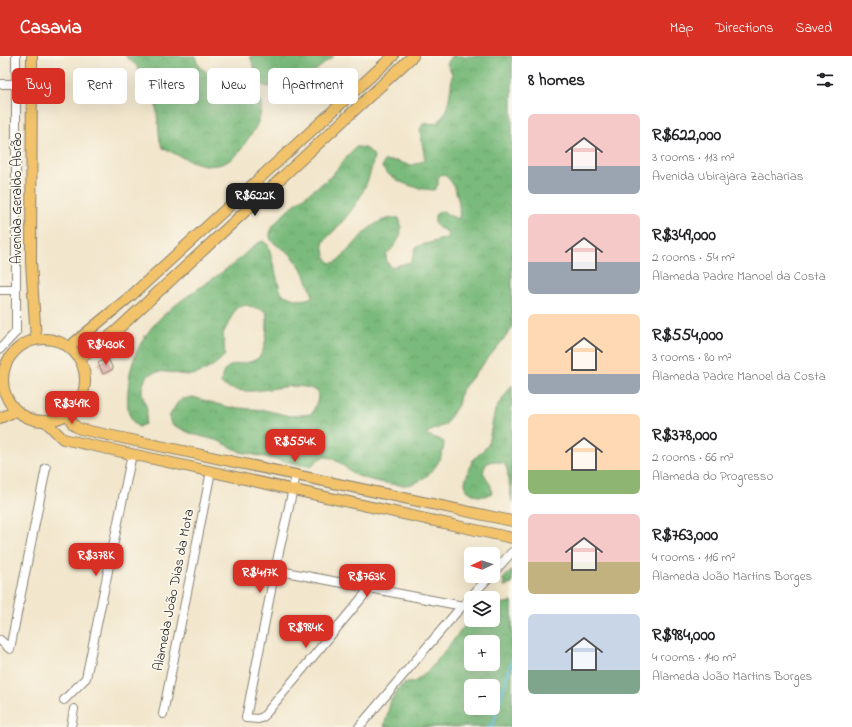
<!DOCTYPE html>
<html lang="en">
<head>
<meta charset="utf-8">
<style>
	body { margin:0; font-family:"Indie Flower",sans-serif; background:#f6f6f6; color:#202124; height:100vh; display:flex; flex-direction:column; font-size:15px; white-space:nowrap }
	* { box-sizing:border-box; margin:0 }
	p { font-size:13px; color:#757577 }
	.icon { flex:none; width:22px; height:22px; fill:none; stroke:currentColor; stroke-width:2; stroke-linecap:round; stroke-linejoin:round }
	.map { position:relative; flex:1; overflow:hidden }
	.drawer { display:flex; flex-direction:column; background:#fff; width:340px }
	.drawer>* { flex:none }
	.banner { position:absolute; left:12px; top:12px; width:380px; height:36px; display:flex; gap:8px }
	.needle { width:26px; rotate:266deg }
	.controls { position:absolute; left:464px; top:491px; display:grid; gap:8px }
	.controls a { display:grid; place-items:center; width:36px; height:36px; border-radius:6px; background:#fff; box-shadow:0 4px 16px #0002; font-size:20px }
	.price { position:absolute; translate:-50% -34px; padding:0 9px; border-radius:8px; background:#d93025; color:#fff; font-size:13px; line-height:26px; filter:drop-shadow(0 1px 2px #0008) }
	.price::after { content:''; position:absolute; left:50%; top:24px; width:12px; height:9px; margin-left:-6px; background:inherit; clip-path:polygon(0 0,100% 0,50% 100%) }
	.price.active { background:#222; color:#fff }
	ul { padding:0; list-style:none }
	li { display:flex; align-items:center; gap:12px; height:100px; padding:0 16px }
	li span { display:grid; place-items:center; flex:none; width:112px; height:80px; border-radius:6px; color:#555 }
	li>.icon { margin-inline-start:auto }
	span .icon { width:48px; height:48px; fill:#fffc; stroke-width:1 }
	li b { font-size:17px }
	h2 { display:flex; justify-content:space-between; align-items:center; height:48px; padding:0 16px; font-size:17px }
	.tag { padding:0 14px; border-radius:6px; background:#fff; box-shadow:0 4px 16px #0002; font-size:14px; line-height:36px }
	.tag.active { background:#d93025; color:#fff }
	header { display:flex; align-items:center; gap:24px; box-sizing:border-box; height:56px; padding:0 20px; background:#d93025; color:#fff }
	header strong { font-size:19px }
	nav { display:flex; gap:22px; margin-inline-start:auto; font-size:14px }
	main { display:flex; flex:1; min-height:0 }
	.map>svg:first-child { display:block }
	.forest { fill:url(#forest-crowns); stroke:#4b6b4c; fill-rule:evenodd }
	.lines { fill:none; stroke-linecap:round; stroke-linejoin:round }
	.stream { stroke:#60c0de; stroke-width:2.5 }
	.building { fill:url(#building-cross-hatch) }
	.minor-casing { stroke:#878174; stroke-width:10 }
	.major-casing { stroke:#878174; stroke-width:12 }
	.minor { stroke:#fff; stroke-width:8 }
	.major { stroke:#f2c36a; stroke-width:10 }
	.labels { text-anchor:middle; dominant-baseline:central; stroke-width:3.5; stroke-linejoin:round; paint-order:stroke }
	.street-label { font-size:14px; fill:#1c1c1c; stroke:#fbf7ec }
</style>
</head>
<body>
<header>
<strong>Casavia</strong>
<nav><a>Map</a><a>Directions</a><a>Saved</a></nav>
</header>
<main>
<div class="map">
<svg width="512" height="671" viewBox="0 0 512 671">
	<defs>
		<pattern id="forest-crowns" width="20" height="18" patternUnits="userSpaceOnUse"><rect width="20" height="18" fill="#7aba7b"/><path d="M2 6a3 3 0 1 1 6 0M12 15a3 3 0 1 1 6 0" fill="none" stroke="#699f6a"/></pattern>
		<pattern id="building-cross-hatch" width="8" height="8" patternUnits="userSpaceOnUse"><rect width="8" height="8" fill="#e1aca2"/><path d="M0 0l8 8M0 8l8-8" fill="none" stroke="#c0938b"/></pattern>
	</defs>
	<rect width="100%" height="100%" fill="#fbf7ec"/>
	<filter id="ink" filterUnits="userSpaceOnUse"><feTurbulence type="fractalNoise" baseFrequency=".025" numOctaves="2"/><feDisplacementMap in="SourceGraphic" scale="8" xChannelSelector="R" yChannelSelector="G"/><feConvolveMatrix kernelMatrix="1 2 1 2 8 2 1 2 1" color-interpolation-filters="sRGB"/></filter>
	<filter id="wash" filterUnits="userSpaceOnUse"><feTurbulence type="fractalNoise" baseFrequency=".012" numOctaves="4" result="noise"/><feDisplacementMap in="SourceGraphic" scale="16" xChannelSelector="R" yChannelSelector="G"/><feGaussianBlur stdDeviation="0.9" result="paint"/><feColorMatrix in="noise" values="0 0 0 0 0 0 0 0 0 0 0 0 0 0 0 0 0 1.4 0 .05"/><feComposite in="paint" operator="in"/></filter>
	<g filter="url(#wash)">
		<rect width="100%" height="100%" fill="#f2e6cc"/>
		<path class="forest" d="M125,0H195C200,19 216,19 231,26C241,31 252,38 261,45C263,60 256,73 247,84C243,90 240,97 234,101C213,120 184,102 163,92L160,85L156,48L148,28L139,19L137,10Z
			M250,0H334C306,20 300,39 260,29Z
			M452,0H512V273L461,335L458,349L445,369L426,377C431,382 438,382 444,386C444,406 426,427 406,429C394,430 369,424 358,420C347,415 338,402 326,401C319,401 315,406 311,411L241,396L219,385L192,378L171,368L169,361L177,347L182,343L193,341L227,351L264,354L290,360L312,358L318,343L317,335C286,320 252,347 221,328C222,298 248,314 260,300C267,292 268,264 266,255L246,249L236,252L223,278L225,299C217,308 204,317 191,319C176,320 149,306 143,329C140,338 145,345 147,353C147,358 146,364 145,368L138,371C127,362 127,349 128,335C132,262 188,244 237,205C247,197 251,189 263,185L268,189L281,237C291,243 303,247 313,240C308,225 301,208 289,197C285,193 276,190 272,185C258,169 320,131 330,121C339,112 346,100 356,91C365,91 369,93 374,100C370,126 359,147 342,166C336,174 328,179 323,187L325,200L330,207L337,206C343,198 350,193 357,185C368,172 380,161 399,162C405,178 397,188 386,199L387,206L391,211L411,206L416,191L449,181L446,175L439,172L435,167V159L441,155C448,157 452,162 459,163C461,148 456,124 442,118L438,122V129L434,134C416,133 395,127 382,112L384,105H397L411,110L425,104L420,74L423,68L438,67L447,54L451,31L452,17L447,8Z
			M512,329V447L507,413L504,407L492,405L486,408L483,416L491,430L492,437L485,440H478L471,437L466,433L465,426L472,405L488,389L495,354Z
			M512,514V528L504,530L503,523Z
			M512,546V671H384L391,644L399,632L404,628L416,625L430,613L471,562V564H493V549ZM471,586H493V608H471ZM471,630H493V652H471Z"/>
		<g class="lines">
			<path class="stream" d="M488,671L493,669L512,603"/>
		</g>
		<g id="blocks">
			<path class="building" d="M108,302L113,313L103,318L98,307Z"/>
		</g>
	</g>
	<g filter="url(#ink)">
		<use href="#blocks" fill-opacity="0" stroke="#878174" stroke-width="1"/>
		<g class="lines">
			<defs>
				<path id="minor" d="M0,28H16
					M0,234H16
					M0,293L16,276V0
					M296,419L275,514L246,662L258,663L263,661L370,532
					M275,514L463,550
					M493,517L512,496
					M0,584L10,593L46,412
					M64,644L86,622L132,398
					M163,658L211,415
					M71,671L74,653
					M359,671L455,558L490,520"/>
				<path id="major" d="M32,0L31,206L36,284
					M3 324a41 41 0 1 1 82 0a41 41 0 1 1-82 0Z
					M69,291L132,239L393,0
					M80,303L116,275L413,0
					M70,357C70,365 72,369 80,373L512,465
					M0,362L16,355
					M46,366L63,383L512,482"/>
			</defs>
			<use href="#minor" class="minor-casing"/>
			<use href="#major" class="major-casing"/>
			<use href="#minor" class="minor"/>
			<use href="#major" class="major"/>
		</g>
	</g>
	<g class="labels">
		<g class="street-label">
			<text transform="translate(17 142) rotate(-90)">Avenida Geraldo Abrão</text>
			<text transform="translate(174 534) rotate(-79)">Alameda João Dias da Mota</text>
		</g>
	</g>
</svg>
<div class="controls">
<a><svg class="needle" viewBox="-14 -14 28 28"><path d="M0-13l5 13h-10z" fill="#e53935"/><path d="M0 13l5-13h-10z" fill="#757577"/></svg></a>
<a><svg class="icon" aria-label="layers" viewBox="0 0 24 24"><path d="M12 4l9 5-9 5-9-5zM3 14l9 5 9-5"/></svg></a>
<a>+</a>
<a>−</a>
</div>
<b class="price active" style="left:255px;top:161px">R$622K</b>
<b class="price" style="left:106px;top:310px">R$430K</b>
<b class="price" style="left:72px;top:369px">R$349K</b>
<b class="price" style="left:295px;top:407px">R$554K</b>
<b class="price" style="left:96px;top:521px">R$378K</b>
<b class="price" style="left:260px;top:538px">R$417K</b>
<b class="price" style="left:367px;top:542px">R$763K</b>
<b class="price" style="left:306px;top:593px">R$984K</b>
<div class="banner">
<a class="tag active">Buy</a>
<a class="tag">Rent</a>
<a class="tag">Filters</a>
<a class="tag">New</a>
<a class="tag">Apartment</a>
</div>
</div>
<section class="drawer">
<h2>8 homes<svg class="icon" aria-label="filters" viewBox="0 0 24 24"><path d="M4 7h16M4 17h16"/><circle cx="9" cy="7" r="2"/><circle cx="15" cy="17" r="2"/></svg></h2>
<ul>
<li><span style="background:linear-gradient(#f6c9c9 65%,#9aa5b1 0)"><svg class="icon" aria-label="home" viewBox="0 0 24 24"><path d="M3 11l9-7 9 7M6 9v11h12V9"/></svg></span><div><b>R$622,000</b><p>3 rooms · 113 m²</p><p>Avenida Ubirajara Zacharias</p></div></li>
<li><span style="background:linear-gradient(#f6c9c9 60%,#9aa5b1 0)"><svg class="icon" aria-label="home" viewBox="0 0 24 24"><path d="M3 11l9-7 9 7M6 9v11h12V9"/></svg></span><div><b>R$349,000</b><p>2 rooms · 54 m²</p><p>Alameda Padre Manoel da Costa</p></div></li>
<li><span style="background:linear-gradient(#ffd9b3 75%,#9aa5b1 0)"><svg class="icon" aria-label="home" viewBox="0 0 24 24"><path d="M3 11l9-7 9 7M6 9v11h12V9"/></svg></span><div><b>R$554,000</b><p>3 rooms · 80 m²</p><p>Alameda Padre Manoel da Costa</p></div></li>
<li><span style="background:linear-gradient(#ffd9b3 70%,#8fb573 0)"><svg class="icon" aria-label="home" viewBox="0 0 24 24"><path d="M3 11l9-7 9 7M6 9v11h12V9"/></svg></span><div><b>R$378,000</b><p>2 rooms · 66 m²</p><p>Alameda do Progresso</p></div></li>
<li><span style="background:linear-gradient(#f6c9c9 60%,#c2b280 0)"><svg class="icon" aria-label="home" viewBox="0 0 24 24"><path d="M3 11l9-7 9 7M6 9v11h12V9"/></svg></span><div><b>R$763,000</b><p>4 rooms · 116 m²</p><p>Alameda João Martins Borges</p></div></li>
<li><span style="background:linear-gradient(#c9d6e8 70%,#7fa58c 0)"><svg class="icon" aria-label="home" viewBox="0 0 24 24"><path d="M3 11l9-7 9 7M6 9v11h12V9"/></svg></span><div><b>R$984,000</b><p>4 rooms · 140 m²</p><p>Alameda João Martins Borges</p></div></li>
</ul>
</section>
</main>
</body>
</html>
